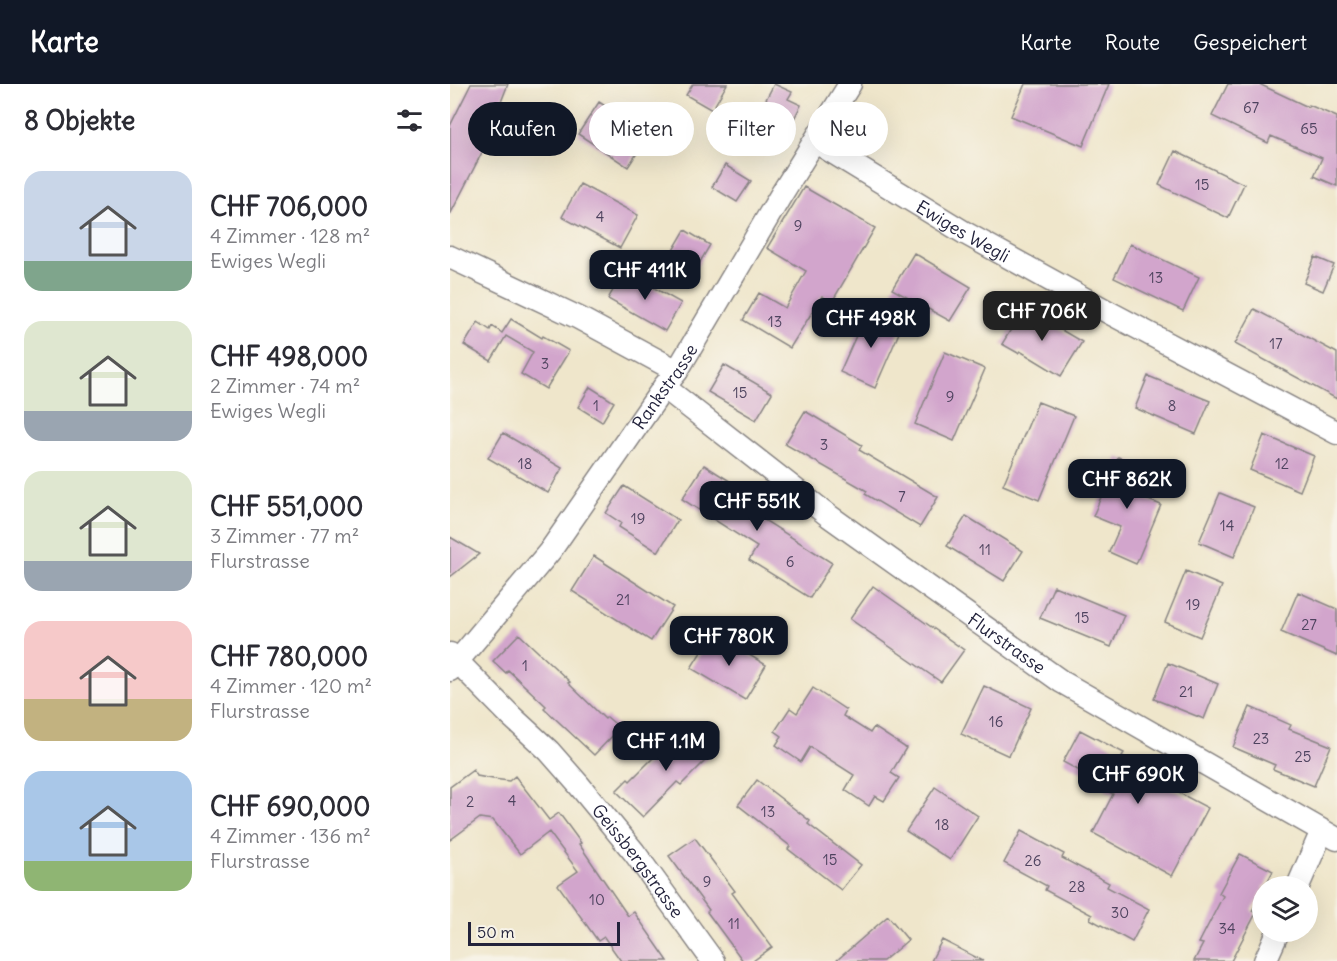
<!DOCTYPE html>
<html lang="de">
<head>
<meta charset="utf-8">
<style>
	body { margin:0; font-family:Delius,sans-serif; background:#f7f7f7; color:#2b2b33; height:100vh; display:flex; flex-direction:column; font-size:22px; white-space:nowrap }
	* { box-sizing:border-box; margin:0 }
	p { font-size:20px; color:#7c7c81 }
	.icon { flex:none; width:33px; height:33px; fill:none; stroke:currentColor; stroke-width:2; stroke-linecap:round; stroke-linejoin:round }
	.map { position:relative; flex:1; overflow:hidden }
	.details { display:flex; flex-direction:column; background:#fff; width:450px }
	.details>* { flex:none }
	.guide { position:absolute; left:18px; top:18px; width:570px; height:54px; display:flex; gap:12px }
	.buttons { position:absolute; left:802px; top:792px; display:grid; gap:12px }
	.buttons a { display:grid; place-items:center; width:66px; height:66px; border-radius:50%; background:#fff; box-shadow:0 6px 24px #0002; font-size:30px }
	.scale { position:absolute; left:18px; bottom:15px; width:152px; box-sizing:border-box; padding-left:6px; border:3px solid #22223b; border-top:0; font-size:16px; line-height:21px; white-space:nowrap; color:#22223b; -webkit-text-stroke:4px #f7f3e8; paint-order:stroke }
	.price { position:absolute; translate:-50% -51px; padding:0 14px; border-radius:12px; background:#111827; color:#fff; font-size:20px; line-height:39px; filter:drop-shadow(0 2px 3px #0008) }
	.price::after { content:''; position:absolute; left:50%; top:36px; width:18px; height:14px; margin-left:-9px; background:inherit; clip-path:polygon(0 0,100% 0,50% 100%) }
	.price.active { background:#222; color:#fff }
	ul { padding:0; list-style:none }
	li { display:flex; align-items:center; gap:18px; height:150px; padding:0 24px }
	li span { display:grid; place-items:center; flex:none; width:168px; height:120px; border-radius:18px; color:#555 }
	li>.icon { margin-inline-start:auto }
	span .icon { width:72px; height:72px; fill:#fffc; stroke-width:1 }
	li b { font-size:26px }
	h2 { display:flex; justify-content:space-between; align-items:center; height:72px; padding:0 24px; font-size:26px }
	.pill { padding:0 21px; border-radius:27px; background:#fff; box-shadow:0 6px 24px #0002; font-size:21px; line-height:54px }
	.pill.active { background:#111827; color:#fff }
	header { display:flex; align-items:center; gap:36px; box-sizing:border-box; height:84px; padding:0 30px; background:#111827; color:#fff }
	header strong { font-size:28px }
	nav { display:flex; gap:33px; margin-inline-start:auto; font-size:21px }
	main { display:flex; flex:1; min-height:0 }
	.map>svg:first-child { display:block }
	.building { fill:#d2a5cc }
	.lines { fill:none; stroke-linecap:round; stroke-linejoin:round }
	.minor-casing { stroke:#888483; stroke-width:25 }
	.minor { stroke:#fff; stroke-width:22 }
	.labels { text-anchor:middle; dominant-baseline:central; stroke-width:4.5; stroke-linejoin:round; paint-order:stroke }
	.number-label { font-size:15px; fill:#4e435f }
	.street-label { font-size:18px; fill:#22223b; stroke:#f7f3e8 }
</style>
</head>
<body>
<header>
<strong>Karte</strong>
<nav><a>Karte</a><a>Route</a><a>Gespeichert</a></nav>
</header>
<main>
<section class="details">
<h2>8 Objekte<svg class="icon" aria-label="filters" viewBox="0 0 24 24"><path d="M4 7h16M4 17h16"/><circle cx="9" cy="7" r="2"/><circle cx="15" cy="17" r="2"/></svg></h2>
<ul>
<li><span style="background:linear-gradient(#c9d6e8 75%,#7fa58c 0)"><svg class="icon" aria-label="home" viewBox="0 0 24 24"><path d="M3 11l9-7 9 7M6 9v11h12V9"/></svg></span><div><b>CHF 706,000</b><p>4 Zimmer · 128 m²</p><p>Ewiges Wegli</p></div></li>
<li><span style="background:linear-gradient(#dfe7d0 75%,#9aa5b1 0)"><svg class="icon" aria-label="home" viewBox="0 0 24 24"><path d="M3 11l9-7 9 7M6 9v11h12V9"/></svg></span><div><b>CHF 498,000</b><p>2 Zimmer · 74 m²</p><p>Ewiges Wegli</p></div></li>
<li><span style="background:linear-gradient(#dfe7d0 75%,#9aa5b1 0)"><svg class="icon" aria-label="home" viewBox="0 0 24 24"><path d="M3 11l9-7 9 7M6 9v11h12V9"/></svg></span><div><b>CHF 551,000</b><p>3 Zimmer · 77 m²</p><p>Flurstrasse</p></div></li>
<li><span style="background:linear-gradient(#f6c9c9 65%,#c2b280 0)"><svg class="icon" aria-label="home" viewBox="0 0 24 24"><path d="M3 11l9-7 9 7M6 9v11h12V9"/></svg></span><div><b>CHF 780,000</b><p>4 Zimmer · 120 m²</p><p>Flurstrasse</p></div></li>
<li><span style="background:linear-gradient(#a9c7e8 75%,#8fb573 0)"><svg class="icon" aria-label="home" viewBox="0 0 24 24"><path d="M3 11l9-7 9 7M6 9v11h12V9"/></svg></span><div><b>CHF 690,000</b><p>4 Zimmer · 136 m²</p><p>Flurstrasse</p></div></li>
</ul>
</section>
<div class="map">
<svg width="887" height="877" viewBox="0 0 887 877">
	<rect width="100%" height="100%" fill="#f7f3e8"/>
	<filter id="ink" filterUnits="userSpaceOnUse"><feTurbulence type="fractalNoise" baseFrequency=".0167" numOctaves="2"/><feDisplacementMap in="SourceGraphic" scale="12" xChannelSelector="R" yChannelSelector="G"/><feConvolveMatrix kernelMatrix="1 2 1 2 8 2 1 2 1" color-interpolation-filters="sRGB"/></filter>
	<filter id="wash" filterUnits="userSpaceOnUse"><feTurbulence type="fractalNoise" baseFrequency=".008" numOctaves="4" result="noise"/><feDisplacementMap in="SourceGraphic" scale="24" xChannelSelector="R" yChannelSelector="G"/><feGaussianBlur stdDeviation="1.35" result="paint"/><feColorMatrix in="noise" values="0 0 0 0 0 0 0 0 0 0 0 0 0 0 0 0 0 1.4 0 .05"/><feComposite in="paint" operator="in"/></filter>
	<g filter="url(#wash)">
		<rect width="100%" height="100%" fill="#efe6cb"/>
		<g id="blocks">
			<path class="building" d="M21,0H58L46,31L50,33L0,131V42Z
				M243,0H277L262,26L236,11Z
				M324,0L342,8L338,15L351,21L334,54L319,46L323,40L307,33Z
				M575,0H659L633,62L561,32Z
				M778,0H809L858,23L859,21L887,33V102L864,92L872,74L821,52L818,59L762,32Z
				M149,18L199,51L178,83L128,50Z
				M725,67L794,100L778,134L709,101Z
				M275,81L301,97L287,118L262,103Z
				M130,100L188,131L170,164L112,133Z
				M354,103L425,144L382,218L372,212L340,264L293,236L309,209L335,224L356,187L317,164Z
				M235,146L260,161L247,183L222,168Z
				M680,160L749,193L733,227L664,194Z
				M464,169L521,203L500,237L442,205Z
				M865,173L884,181L873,207L854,199Z
				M174,187L231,219L215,247L158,215Z
				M574,224L632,258L611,292L570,267L568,269L552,260Z
				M804,225L887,269V315L785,260Z
				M417,227L452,242L425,304L390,288Z
				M61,235L92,254L93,252L119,267L96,305L71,290L83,268L56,252L41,277L14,261L28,238L40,246L42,242L52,249Z
				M495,268L535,285L504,357L465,340Z
				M274,281L322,309L306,336L258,308Z
				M698,292L760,317L746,350L685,324Z
				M140,303L164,318L152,338L128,323Z
				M588,318L624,332L589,416L553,401Z
				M355,327L412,361L409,366L488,413L470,443L415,410L417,407L335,360Z
				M53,349L112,384L98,409L38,374Z
				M814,351L864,372L850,407L800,386Z
				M668,373L697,385L686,411L711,421L686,480L659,468L670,443L643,432Z
				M254,381L307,414L300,427L382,479L360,514L299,476L307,463L232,415Z
				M174,402L228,436L208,468L169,443L171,439L156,429Z
				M770,409L804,423L784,473L749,458Z
				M516,432L573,467L554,497L497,462Z
				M0,453L29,470L0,493Z
				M144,472L223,523L201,557L122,507Z
				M736,487L772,502L750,553L715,538Z
				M423,502L514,566L491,598L400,535Z
				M604,502L674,531L661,563L590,534Z
				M848,508L887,525V572L831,548Z
				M263,549L316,581L295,616L241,584Z
				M69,550L120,598L118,599L155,635L157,633L170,644L144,671L94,624L96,622L58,586L56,589L43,577Z
				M718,579L768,600L754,635L704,615Z
				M534,602L581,624L559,672L511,650Z
				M363,604L396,626L393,632L420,649L424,643L456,664L441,689L449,694L434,717L425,712L419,722L395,706L404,691L360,663L351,678L326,661L332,652L325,647L340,624L347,629Z
				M800,623L841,641L839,645L881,662L864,702L823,685L825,681L783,663Z
				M241,642L266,666L231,701L227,698L193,733L166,707L178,695L180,697L206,671L209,674Z
				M630,646L674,669L672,672L719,698L716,702L758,724L722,792L643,749L663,710L654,705L656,701L613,678Z
				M23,686L27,692L43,695L59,697L65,692L99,736L109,729L131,759L129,760L178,832L184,828L218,877H171L154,853L148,857L108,801L128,787L99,748L70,770L43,736L30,734L0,756V703Z
				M307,696L360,737L358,740L411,781L391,806L338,765L340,762L288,721Z
				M485,703L528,732L500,776L456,747Z
				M571,747L614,770L612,774L659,799L657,803L699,825L682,858L640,835L642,831L595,806L597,802L554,779Z
				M245,754L285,807L282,809L322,863L303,877H293L257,828L259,826L219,772Z
				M790,770L823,787L815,802H813V806L802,827L806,829L781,877H744L753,860L749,859L773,812L769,809Z
				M438,832L458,856L433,877H386Z
				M492,856L533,877H481Z"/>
		</g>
	</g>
	<g filter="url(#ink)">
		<use href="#blocks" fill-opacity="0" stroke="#888483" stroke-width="1.5"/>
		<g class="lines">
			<defs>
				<g id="minor">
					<path id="s1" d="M366,58L515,149L660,229L887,349"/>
					<path d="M0,173L129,234L227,287"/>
					<path id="s2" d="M214,303L379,432L612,598L887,755"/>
					<path id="s3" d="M0,570L61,632L99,667L128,700L184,768L263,877"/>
					<path id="s4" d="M0,586L100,467L214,303L227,287L331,111L400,0"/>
					<path d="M848,802L872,747"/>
					<path d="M815,877L828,848"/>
				</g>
			</defs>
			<use href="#minor" class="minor-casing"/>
			<use href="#minor" class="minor"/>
		</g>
	</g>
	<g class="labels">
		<g class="number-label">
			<text x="801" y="23">67</text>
			<text x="859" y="44">65</text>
			<text x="752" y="100">15</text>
			<text x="150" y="132">4</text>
			<text x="348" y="141">9</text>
			<text x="706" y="193">13</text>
			<text x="325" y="237">13</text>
			<text x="826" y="259">17</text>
			<text x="95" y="279">3</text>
			<text x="290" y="308">15</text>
			<text x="500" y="312">9</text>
			<text x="146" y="321">1</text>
			<text x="722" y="321">8</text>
			<text x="374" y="360">3</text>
			<text x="75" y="379">18</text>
			<text x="832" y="379">12</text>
			<text x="452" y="412">7</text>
			<text x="188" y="434">19</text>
			<text x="777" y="441">14</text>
			<text x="535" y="465">11</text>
			<text x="340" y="477">6</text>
			<text x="173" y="515">21</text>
			<text x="743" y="520">19</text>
			<text x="632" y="533">15</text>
			<text x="859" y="540">27</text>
			<text x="75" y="581">1</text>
			<text x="736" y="607">21</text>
			<text x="546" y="637">16</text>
			<text x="811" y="654">23</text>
			<text x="853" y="672">25</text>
			<text x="62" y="716">4</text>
			<text x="20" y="717">2</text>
			<text x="318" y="727">13</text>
			<text x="492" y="740">18</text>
			<text x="380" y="775">15</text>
			<text x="583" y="776">26</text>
			<text x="257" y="797">9</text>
			<text x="627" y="802">28</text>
			<text x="147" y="815">10</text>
			<text x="670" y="828">30</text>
			<text x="284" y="839">11</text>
			<text x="777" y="844">34</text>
		</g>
		<g class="street-label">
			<text stroke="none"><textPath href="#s1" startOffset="172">Ewiges Wegli</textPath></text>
			<text stroke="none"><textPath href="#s4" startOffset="356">Rankstrasse</textPath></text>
			<text stroke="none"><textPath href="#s2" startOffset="428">Flurstrasse</textPath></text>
			<text stroke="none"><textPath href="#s3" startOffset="280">Geissbergstrasse</textPath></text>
		</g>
	</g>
</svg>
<div class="buttons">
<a><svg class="icon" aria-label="layers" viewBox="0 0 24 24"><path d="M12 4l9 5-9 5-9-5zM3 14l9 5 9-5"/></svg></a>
</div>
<div class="scale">50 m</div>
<b class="price" style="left:195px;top:217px">CHF 411K</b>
<b class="price active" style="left:592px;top:258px">CHF 706K</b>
<b class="price" style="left:421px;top:265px">CHF 498K</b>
<b class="price" style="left:677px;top:426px">CHF 862K</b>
<b class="price" style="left:307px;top:448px">CHF 551K</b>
<b class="price" style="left:279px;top:583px">CHF 780K</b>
<b class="price" style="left:216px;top:688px">CHF 1.1M</b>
<b class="price" style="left:688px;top:721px">CHF 690K</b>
<div class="guide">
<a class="pill active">Kaufen</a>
<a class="pill">Mieten</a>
<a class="pill">Filter</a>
<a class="pill">Neu</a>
</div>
</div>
</main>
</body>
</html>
